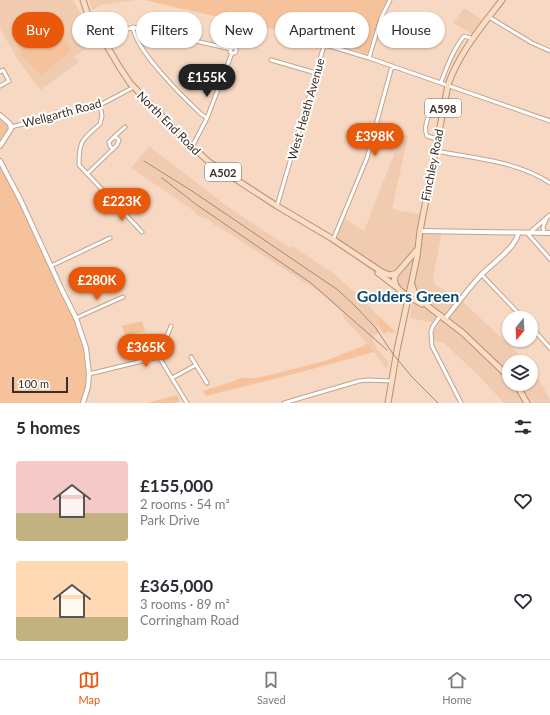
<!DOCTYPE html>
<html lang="en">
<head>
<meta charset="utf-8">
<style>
	body { margin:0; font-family:Lato,sans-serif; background:#f7f7f7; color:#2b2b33; height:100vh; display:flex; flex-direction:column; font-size:15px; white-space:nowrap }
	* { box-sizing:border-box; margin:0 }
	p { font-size:13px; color:#7c7c81 }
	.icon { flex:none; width:22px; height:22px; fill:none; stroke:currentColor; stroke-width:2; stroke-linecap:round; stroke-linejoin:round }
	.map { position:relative; height:403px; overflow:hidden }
	.side { display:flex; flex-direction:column; background:#fff; flex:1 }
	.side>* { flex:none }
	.guide { position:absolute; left:12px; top:12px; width:526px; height:36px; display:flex; gap:8px }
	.needle { width:26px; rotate:198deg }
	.buttons { position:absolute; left:502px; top:311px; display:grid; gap:8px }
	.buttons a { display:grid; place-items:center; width:36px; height:36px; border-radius:50%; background:#fff; box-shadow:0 1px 3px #0004; font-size:20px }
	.scale { position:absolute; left:12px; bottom:10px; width:56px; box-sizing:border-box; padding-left:4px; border:2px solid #3a2e25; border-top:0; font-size:11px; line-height:14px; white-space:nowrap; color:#3a2e25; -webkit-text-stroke:3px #fff; paint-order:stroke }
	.price { position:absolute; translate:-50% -34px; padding:0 9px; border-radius:14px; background:#ea580c; color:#fff; font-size:13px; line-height:26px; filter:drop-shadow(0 1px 2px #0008) }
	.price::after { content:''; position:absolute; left:50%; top:24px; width:12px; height:9px; margin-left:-6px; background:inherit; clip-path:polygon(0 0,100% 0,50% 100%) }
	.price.active { background:#222; color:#fff }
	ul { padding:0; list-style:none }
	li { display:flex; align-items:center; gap:12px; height:100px; padding:0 16px }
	li span { display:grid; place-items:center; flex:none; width:112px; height:80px; border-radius:4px; color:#555 }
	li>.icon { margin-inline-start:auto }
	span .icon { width:48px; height:48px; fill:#fffc; stroke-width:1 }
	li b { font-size:17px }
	h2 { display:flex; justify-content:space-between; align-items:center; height:48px; padding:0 16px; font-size:17px }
	.chip { padding:0 14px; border-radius:18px; background:#fff; box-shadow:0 1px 3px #0004; font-size:14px; line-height:36px }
	.chip.active { background:#ea580c; color:#fff }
	.menu { display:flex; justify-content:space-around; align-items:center; height:56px; border-top:1px solid #e1e1e2; background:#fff; font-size:11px; color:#7c7c81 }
	.menu a { display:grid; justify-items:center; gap:2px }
	.menu .active { color:#ea580c }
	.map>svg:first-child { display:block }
	.built { fill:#f0cbb0 }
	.green { fill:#f6c29b }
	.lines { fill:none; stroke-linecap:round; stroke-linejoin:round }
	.minor-casing { stroke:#c1a48e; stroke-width:5 }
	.tertiary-casing { stroke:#c1a48e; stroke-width:6 }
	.primary-casing { stroke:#b69074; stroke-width:7 }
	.minor { stroke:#fff; stroke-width:3 }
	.tertiary { stroke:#fff; stroke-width:4 }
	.primary { stroke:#fbdcc5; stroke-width:5 }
	.rail { stroke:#a08a7a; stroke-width:1 }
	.labels { text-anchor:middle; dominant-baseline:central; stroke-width:4; stroke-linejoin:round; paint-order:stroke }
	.shield { fill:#fff; stroke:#756d66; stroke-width:1 }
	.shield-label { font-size:11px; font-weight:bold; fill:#3a2e25 }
	.street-label { font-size:12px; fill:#3a2e25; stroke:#fff }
	.district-label { font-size:16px; font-weight:bold; fill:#104d6d; stroke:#fff }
</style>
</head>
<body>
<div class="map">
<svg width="550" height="403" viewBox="0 0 550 403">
	<rect width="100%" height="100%" fill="#f7d8c2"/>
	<path class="built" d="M0,0H73L97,41L75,56L79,62L40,90L18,60L0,29Z
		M89,0H135L101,5L92,10Z
		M464,8L482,20L472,34L453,23Z
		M402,134L408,136L392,209L423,215L420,231L442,232L433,278L435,285L460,299L527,362H509V384H531V366L542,385L550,400V403H504L480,377L444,343L431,339L435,323L410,318L412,301L389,283L332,242L343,217L364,231Z
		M149,146L228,207L290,248L292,246L334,274L359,296L362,295L370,303L368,305L381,318L377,322L379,324L377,326L379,332L372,338L377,349L388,361L387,369L367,343L342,316L344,314L321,293L218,226L214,225L208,219L197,216L195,212L187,206L131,168Z"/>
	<path class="green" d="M144,0H387L379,17L367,54L322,38L319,45L272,29Z
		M55,27L64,39L71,51L41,75L22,56L13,29Z
		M0,114L11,127L0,146Z
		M0,161L76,318L86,348L89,374L83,403H0Z
		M381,318L396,333L387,332L384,334L378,325L379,324L377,322Z
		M142,321L145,331L125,336L122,326Z
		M367,343L374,352L305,371L206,396L203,391L231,382L241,378H255L274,374L325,361L363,346Z
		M177,395L180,401L173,403H147Z"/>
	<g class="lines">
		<defs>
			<path id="minor" d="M489,17L532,43L550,51
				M133,27C135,50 184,98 201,114L207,118
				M103,39L133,27L231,49L234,47L236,49V51L235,53H232L230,52L231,49
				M369,58L381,18L390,0
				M271,60L316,73
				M0,72L3,70L9,81L0,86
				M441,82C447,67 453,50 464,36L473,39
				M100,105L102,116L100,124C82,140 79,140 79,165L142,232
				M11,127L100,105L134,87
				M115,136L125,127
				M437,139L427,136C424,130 426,119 431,113L442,115
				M192,147L207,118L232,53
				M435,151C473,158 517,161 550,183
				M87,174L117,145L119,140L115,136L109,142L110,146L113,149
				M277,206L323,49L326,45L369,58L550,121
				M550,215L528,234L550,259
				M544,233L543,227L546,220
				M333,240L367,158L392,66
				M51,266L110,238
				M482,275L523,318
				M441,315L433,326L431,332L432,346L461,403
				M76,318L123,297
				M531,327L550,348
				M159,357L171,326
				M191,357L207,383
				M89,374L159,357L187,403
				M172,378L196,365
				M284,403L359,381L368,380L391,381"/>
			<path id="tertiary" d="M0,115L10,124L11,129L0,146
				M0,161L21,201L61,288L76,318L86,348L89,374L88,387L83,403
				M420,231L550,233
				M445,319C457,304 468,289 481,275C492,264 515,248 518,234"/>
			<path id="primary" d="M83,0C85,5 86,11 89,16C93,23 100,26 101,36L120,68L130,83L185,140L209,162L277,206L331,238L382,272L390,275L397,273
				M92,21V26L98,35L101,36
				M416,251L397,273C386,288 412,298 422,304
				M378,273L395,286
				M412,285L415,294L429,307L463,333L509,377
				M516,384L527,403
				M388,403L397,350L417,257L420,231L448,85C459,53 482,26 502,0"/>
		</defs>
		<use href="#minor" class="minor-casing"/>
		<use href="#tertiary" class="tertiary-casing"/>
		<use href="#primary" class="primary-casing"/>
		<use href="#minor" class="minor"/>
		<use href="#tertiary" class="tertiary"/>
		<use href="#primary" class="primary"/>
		<path class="rail" d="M144,161L192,191L338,290L355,306L375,327L393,354L412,377L438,403
			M162,178L197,205L311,283L387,350"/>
	</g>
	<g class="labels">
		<g class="shield">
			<rect x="425" y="99" width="36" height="18" rx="3"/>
			<rect x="205" y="163" width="36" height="18" rx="3"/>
		</g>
		<g class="shield-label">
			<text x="443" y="108">A598</text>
			<text x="223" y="172">A502</text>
		</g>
		<g class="street-label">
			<text transform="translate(306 109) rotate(-74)">West Heath Avenue</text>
			<text transform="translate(62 113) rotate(-15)">Wellgarth Road</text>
			<text transform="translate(169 123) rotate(45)">North End Road</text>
			<text transform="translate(432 165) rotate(-79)">Finchley Road</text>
		</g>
		<g class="district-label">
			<text x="408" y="295">Golders Green</text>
		</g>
	</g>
</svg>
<div class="buttons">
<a><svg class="needle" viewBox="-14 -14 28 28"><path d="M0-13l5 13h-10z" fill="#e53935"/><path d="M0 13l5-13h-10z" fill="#7c7c81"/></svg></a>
<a><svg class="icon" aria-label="layers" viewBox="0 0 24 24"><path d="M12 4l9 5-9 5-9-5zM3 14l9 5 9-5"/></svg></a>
</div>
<div class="scale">100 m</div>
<b class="price active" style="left:207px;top:98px">£155K</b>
<b class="price" style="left:375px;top:157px">£398K</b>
<b class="price" style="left:122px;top:222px">£223K</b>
<b class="price" style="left:97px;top:301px">£280K</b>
<b class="price" style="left:146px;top:368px">£365K</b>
<div class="guide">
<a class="chip active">Buy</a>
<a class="chip">Rent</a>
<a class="chip">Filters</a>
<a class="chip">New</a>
<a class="chip">Apartment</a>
<a class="chip">House</a>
</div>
</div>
<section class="side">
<h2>5 homes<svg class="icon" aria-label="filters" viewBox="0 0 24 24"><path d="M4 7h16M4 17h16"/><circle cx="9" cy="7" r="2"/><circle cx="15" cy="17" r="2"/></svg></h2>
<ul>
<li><span style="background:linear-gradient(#f6c9c9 65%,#c2b280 0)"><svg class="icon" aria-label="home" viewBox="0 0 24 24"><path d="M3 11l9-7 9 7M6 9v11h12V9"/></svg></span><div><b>£155,000</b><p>2 rooms · 54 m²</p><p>Park Drive</p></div><svg class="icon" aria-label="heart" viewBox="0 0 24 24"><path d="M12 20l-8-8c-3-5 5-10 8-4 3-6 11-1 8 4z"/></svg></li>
<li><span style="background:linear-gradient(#ffd9b3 70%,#c2b280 0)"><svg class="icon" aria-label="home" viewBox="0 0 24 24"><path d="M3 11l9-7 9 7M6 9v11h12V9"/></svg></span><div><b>£365,000</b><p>3 rooms · 89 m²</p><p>Corringham Road</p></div><svg class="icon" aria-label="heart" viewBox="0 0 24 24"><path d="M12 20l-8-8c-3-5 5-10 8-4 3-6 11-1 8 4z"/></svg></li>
</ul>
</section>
<nav class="menu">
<a class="active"><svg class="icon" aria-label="map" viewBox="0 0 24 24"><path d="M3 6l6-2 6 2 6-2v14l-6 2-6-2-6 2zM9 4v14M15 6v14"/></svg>Map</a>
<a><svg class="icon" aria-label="saved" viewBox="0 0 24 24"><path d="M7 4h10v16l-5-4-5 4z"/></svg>Saved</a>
<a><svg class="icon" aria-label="home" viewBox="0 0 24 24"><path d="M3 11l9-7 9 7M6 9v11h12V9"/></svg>Home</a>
</nav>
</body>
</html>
